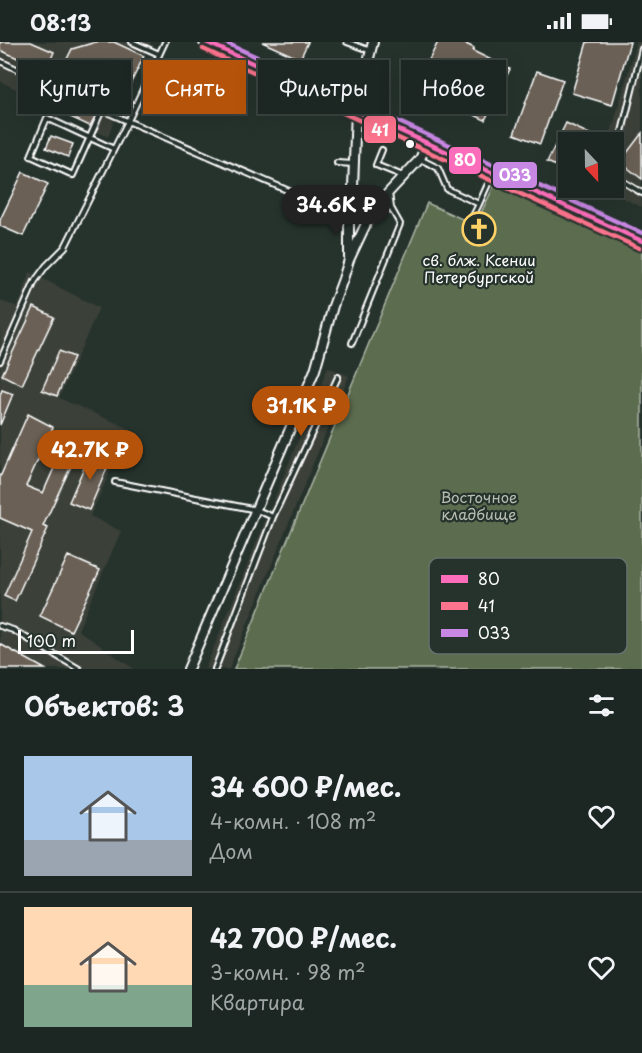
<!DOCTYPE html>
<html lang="ru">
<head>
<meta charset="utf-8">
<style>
	body { margin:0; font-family:"Playpen Sans",sans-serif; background:#252e2a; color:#f1f3f6; height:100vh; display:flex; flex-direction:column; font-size:22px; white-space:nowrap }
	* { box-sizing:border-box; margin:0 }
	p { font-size:20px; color:#a0a5a5 }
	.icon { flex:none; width:33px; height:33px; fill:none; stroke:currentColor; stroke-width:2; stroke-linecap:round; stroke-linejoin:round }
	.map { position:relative; height:627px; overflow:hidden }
	.details { display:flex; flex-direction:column; background:#1c2622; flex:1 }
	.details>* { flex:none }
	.hud { position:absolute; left:18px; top:18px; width:606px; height:54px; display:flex; gap:12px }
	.needle { width:39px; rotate:158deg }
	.controls { position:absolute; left:558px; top:90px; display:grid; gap:12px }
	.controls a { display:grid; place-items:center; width:66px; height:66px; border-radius:0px; background:#1c2622; box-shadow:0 6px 24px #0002,0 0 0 2px #3a4340; font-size:30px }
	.scale { position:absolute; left:18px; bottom:15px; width:116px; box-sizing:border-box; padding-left:6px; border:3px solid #fff; border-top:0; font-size:16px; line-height:21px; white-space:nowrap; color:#fff; -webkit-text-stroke:4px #26332d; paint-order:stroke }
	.price { position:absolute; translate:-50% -51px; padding:0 14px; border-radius:21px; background:#b45309; color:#fff; font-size:20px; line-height:39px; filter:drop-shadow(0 2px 3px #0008) }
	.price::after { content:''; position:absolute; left:50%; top:36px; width:18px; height:14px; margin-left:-9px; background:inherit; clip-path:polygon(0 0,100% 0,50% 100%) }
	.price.active { background:#222; color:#fff }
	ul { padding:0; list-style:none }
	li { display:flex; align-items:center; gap:18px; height:150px; padding:0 24px }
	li+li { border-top:2px solid #3a4340 }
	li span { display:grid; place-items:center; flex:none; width:168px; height:120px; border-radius:0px; color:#555 }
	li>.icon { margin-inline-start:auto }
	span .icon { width:72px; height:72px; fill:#fffc; stroke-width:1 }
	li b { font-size:26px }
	h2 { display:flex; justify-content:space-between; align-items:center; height:72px; padding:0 24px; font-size:26px }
	.pill { padding:0 21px; border-radius:0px; background:#1c2622; box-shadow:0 6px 24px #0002,0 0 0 2px #3a4340; font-size:21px; line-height:54px }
	.pill.active { background:#b45309; color:#fff }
	.status { display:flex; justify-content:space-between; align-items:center; height:42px; padding:0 30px; background:#1c2622; direction:ltr }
	.status svg { height:16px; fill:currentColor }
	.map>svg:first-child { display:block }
	.built { fill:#3b4039 }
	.green { fill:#5c6d4f; stroke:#aeb6a7; stroke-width:1.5 }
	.building { fill:#6b6055; stroke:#fff; stroke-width:1.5 }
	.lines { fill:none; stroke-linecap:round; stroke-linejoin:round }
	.lane-casing { stroke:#fff; stroke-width:8 }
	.street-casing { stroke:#fff; stroke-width:12 }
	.primary-casing { stroke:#fff; stroke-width:16 }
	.lane { stroke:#26332d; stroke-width:4 }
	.street { stroke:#26332d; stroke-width:8 }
	.primary { stroke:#26332d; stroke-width:12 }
	.bus-1-casing { stroke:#26332d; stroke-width:9 }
	.bus-2-casing { stroke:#26332d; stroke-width:9 }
	.bus-3-casing { stroke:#26332d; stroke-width:9 }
	.bus-1 { stroke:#fb6dba; stroke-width:4.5 }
	.bus-2 { stroke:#fc738d; stroke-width:4.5 }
	.bus-3 { stroke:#c787e3; stroke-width:4.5 }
	.bus-dot { fill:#fff; stroke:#26332d; stroke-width:2 }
	.labels { text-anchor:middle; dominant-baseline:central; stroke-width:4.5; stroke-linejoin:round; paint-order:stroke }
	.poi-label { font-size:15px; fill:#fff; stroke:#26332d }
	.park-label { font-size:15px; fill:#b6bdb0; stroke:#26332d }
	.key { fill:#26332d; stroke:#67706c; stroke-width:1.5 }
	.key-label { font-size:16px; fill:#fff }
	.line-badge { stroke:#26332d; stroke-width:2 }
	.badge-label { font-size:16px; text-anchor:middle; font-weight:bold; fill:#fff }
</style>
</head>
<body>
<div class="status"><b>08:13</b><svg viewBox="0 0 49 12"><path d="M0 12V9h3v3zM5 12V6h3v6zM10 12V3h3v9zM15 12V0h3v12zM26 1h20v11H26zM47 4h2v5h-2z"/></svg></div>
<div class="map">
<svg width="642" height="627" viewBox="0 0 642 627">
	<rect width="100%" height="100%" fill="#26332d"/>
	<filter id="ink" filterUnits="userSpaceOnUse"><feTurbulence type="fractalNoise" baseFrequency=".0167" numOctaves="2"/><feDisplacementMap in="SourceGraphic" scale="12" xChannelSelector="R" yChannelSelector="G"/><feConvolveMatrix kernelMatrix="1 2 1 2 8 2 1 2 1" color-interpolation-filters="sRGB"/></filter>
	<g filter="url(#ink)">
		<path class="built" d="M0,0H151L116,73L108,95L0,39Z
			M637,0H642V165L601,146H614V100H608Z
			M30,230L99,266L59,356L130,387L90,474L121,489L78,588L134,627H0V259L18,265Z
			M328,325L349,334L229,627H205Z"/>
		<path class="green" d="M496,140L642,207V627H234L427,161L475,183Z"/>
		<path class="building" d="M0,0H31L54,10L46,29L0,8Z
			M96,0H114L144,14L119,65L57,37L72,7Z
			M262,0H308L300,17Z
			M438,0H462L474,6L473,9L510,27L485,78L453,63L454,60L417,42Z
			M587,0H630L612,63L572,51Z
			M537,29L563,38L540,102L514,92Z
			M42,50L95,74L90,84L38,60Z
			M566,81L598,96L596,100H568V129L547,120Z
			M642,91V137L620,120Z
			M51,94L73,102L68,115L46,106Z
			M23,130L48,142L23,194L0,184V178Z
			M34,265L54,275L22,343L2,333Z
			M59,309L74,315L57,354L42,348Z
			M2,348L13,352L0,383V353Z
			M28,372L53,385L26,444L43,451L65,401L79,407L43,484L48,486L15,559L4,554L32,490L0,476V433H1Z
			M91,409L111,417L89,468L69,460Z
			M68,514L100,528L71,589L40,574Z
			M0,602L45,627H0Z"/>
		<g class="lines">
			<defs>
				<path id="lane" d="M132,0L159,12
					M347,0L371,9
					M0,19L102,68L326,165L348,170
					M102,68L73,133L31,114L47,76L114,107
					M382,108L376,123L403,134
					M420,117L438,126L447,147L479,162L473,174L470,197
					M337,121L354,122
					M614,123L642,7
					M614,134L642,151
					M479,162L492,133
					M352,301L400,182L391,166L389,151
					M0,319L35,239L46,224L65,205L128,79L165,0
					M115,440L257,468L273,475
					M0,584L13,588L79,627
					M215,627L273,475L338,335"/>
				<path id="street" d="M349,215V170L353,145L356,68L373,0
					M188,627L315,328L333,264L343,237L349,218L373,167L420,117L427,101"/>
				<path id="primary" d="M206,0L642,199"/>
			</defs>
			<use href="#lane" class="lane-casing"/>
			<use href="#street" class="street-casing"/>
			<use href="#primary" class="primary-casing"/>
			<use href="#lane" class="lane"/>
			<use href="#street" class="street"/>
			<use href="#primary" class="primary"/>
			<defs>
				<path id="bus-1" d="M206,0L642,199"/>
				<path id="bus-2" d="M203,7L639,206"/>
				<path id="bus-3" d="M224,0L642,191"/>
			</defs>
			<use href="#bus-1" class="bus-1-casing"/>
			<use href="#bus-2" class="bus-2-casing"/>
			<use href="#bus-3" class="bus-3-casing"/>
			<use href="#bus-1" class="bus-1"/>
			<use href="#bus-2" class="bus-2"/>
			<use href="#bus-3" class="bus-3"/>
		</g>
	</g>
	<defs>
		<symbol id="church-ring" viewBox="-11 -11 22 22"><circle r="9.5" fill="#26332d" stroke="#ffd166" stroke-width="1.5"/><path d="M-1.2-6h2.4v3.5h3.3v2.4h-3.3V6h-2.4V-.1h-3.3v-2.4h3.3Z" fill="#ffd166"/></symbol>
	</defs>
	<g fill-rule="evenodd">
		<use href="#church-ring" x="460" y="168" width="38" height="38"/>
	</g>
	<circle class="bus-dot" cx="410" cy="102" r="5"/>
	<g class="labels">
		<g class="poi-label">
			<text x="479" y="217">св. блж. Ксении<tspan x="479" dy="17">Петербургской</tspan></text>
		</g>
		<g class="park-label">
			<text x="479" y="454">Восточное<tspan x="479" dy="17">кладбище</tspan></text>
		</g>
	</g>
	<rect x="429" y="516" width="198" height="96" rx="9" class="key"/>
	<rect x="441" y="533" width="27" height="8" fill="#fb6dba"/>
	<rect x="441" y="560" width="27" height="8" fill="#fc738d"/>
	<rect x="441" y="587" width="27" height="8" fill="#c787e3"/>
	<g class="key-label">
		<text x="478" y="543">80</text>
		<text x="478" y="570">41</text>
		<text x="478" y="597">033</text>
	</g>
	<g class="line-badge">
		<rect x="363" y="73" width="34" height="29" rx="6" fill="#fc738d"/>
		<rect x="448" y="104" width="34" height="29" rx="6" fill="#fb6dba"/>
		<rect x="492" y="119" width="46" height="28" rx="6" fill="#c787e3"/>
	</g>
	<g class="badge-label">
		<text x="380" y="94">41</text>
		<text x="465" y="124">80</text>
		<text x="515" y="139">033</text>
	</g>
</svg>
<div class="controls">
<a><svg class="needle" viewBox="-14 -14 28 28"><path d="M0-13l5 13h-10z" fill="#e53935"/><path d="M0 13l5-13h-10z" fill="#a0a5a5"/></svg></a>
</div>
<div class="scale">100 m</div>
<b class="price active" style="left:336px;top:194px">34.6K ₽</b>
<b class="price" style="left:301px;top:395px">31.1K ₽</b>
<b class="price" style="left:90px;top:439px">42.7K ₽</b>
<div class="hud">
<a class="pill">Купить</a>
<a class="pill active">Снять</a>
<a class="pill">Фильтры</a>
<a class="pill">Новое</a>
</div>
</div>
<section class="details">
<h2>Объектов: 3<svg class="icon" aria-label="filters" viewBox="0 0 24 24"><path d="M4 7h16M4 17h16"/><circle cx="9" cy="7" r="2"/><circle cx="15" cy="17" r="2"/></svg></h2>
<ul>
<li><span style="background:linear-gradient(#a9c7e8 70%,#9aa5b1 0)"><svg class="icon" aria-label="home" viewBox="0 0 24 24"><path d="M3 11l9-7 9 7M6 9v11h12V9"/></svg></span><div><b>34 600 ₽/мес.</b><p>4-комн. · 108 m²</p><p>Дом</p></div><svg class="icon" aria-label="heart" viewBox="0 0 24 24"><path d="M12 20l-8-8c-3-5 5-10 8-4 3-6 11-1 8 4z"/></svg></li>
<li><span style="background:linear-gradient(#ffd9b3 65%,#7fa58c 0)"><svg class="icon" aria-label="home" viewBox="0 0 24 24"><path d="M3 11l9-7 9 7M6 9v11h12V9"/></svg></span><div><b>42 700 ₽/мес.</b><p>3-комн. · 98 m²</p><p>Квартира</p></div><svg class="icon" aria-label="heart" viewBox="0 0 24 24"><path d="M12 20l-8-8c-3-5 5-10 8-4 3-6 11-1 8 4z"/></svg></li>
</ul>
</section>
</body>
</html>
